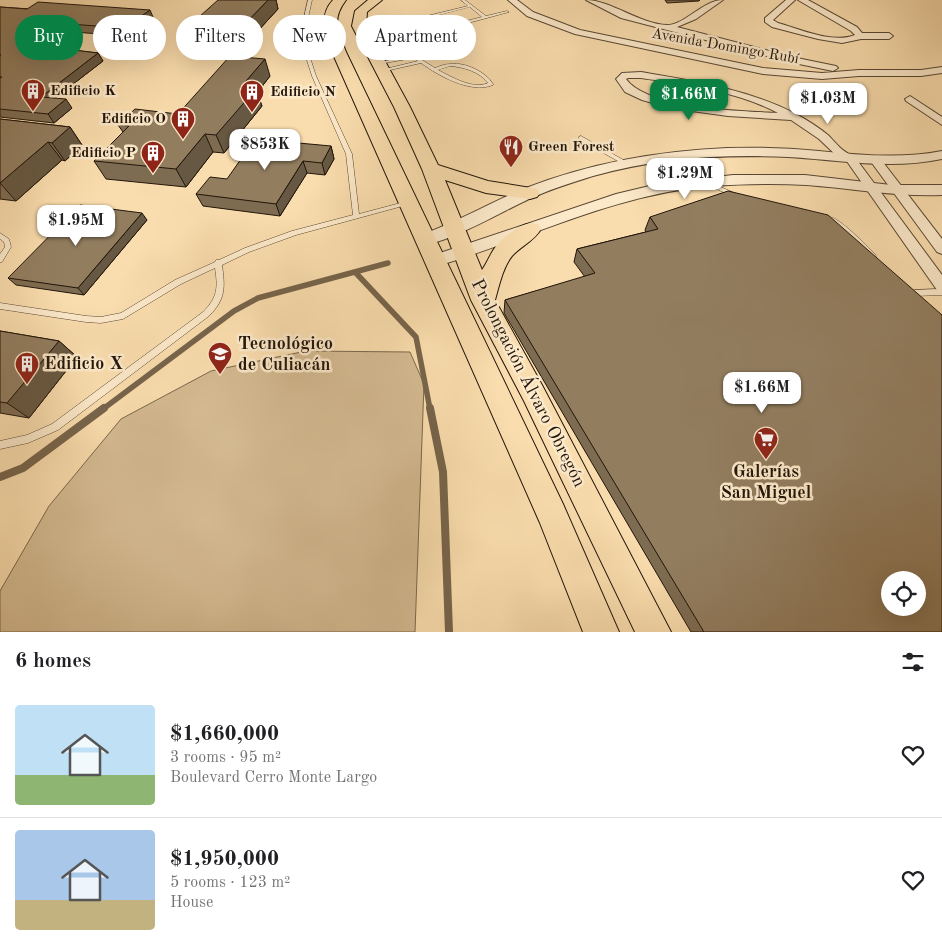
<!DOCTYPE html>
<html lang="en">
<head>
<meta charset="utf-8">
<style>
	body { margin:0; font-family:"Old Standard TT",serif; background:#f6f6f6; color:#202124; height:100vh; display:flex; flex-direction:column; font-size:19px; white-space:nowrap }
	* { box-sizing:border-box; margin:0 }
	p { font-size:16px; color:#757577 }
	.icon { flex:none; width:28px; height:28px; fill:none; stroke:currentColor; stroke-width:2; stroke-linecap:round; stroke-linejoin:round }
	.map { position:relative; height:632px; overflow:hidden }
	.drawer { display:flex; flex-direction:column; background:#fff; flex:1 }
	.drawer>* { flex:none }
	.guide { position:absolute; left:15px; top:15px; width:500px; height:45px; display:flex; gap:10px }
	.tools { position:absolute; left:881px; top:571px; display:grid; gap:10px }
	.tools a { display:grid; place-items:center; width:45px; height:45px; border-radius:50%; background:#fff; box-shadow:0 5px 20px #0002; font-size:25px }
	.price { position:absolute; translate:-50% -42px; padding:0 11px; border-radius:10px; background:#fff; color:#222; font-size:16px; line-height:32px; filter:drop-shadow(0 1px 2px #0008) }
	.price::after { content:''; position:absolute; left:50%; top:30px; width:15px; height:11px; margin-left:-8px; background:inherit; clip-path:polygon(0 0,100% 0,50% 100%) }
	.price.active { background:#0b8043; color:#fff }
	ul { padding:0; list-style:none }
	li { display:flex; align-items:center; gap:15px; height:125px; padding:0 15px }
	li+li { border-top:1px solid #e0e0e0 }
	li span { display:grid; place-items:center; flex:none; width:140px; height:100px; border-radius:5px; color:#555 }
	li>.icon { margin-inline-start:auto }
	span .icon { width:60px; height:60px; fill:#fffc; stroke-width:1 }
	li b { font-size:21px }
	h2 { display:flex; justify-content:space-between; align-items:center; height:60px; padding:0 15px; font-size:21px }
	.pill { padding:0 18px; border-radius:22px; background:#fff; box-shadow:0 5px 20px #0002; font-size:18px; line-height:45px }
	.pill.active { background:#0b8043; color:#fff }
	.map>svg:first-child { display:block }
	.green { fill:#d5bb92; stroke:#7b684e }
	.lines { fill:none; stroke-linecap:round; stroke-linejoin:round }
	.stream-far1 { stroke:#77644b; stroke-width:5.5 }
	.stream { stroke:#77644b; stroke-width:8 }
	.service-casing { stroke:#574733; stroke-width:1 }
	.minor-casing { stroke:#574733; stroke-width:2 }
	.tertiary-casing { stroke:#574733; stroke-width:2 }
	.primary-casing { stroke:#21150a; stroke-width:2 }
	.service { fill:#fce9ca; fill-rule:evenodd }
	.minor { fill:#fce9ca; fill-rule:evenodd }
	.tertiary { fill:#fce9ca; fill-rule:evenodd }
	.primary { fill:#faddae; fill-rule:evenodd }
	.wall { fill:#7e6c52; stroke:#21150a }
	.shaded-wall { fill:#665842; stroke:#21150a }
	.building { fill:#927d5f; stroke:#21150a; fill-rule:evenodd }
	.labels { text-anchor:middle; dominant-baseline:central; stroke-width:5; stroke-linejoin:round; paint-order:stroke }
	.far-street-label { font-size:15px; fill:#21150a; stroke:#fce9ca }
	.far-poi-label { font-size:15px; font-weight:bold; fill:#21150a; stroke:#fce9ca; text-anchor:start }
	.poi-label { font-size:18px; font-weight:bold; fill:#21150a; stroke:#fce9ca; text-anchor:start }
	.street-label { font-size:18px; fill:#21150a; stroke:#fce9ca }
</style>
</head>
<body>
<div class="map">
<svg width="942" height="632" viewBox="0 0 942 632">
	<rect width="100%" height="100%" fill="#faddae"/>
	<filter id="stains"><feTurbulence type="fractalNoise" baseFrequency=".004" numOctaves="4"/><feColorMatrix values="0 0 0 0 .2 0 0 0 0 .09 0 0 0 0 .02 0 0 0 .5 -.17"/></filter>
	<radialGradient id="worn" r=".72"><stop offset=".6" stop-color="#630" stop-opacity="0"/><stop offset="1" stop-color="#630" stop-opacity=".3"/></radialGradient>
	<path class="green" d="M306,351L410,352L424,384L415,632H0V591L49,506L121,419L211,371Z"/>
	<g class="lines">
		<path class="stream-far1" d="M355,272L416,337L430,409
			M103,409L234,311L258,298L388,263"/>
		<path class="stream" d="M430,408L443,472L449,632
			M0,477L23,468L104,408"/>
		<defs>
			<path id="service" d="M308,0H312L305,31L306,45L316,76L352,154L359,214L408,201L410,202V204L296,235L249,252L222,265C225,287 226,299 209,316L58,430L28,443L0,449V441L27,435L52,424L203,312C218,297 218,287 215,268L181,284L123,319L101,323L86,322L0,309V303L86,316L101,317L121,313L175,280L215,262L216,260H219L245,248L292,231L353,215L346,154L312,76L302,45L301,31Z
				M461,0H465L486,16L507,11L509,12L401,41L419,58L435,68C440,66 445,64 451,64C465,62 486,72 493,84V85C471,94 439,76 421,63L381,72V70L418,61L413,58L379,64L377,63L411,55L388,30L394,24L468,6ZM470,7L482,17L399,38L392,30L396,26ZM450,66C464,67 480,72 488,83C473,90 452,77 438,70Z
				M581,136L627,162L628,163L625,165L623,164L579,139V137Z
				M704,180L737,194L738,195L735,197L733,196L702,183V181Z
				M829,217C840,217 866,246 875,254L876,256L875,258H871L845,233L829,221Z
				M0,233L9,239L11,247L2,262H0V254L5,247L4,242L0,239Z
				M942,289V295L914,296L910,293L914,290Z"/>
			<path id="minor" d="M508,0H517L533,12L580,30L763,68L822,73L859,70H921L942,67V73L921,76H859L822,79L763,74L575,34L527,16Z
				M586,0C610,0 640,24 667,25C685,25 703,0 723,0L696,19L677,27L797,58L836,66L838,68L833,71L794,63L621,18Z
				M786,0H795L773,20L778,23C800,29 832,44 855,35L851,31L798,0H808L857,27L862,33H889L893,36L889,39H861L842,43L818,39L772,27L765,22V18Z
				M641,72C694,81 747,89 796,114C807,120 818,127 828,135C836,143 843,153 854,156L942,275V291L937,290L846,160L840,159L819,139L791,120L728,116L670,108L642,100L625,92L616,79L622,73ZM628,78H641C687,85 736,91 778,113C741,111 648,109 626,79Z
				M910,96L942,117V125L906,101L905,99Z
				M875,156L879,157L942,239V254L937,252L869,159Z"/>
			<path id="tertiary" d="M727,148C758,147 788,148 819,151C861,155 901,159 942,151V159C890,170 840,160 788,157C722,154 656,158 593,176C574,182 554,188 536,196C513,205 438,250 418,244L416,240L418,236C456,223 489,203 526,188C590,163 658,151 727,148Z
				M733,175H805L891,185H942V195C896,197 851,188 806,185C774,183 742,184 711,186C614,194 526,240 434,267L428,265L425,261L428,257L616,194L662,183Z"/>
			<path id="primary" d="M333,0H346C331,20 338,30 346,52L563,504L619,632H583L540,523L332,52C326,34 318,16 333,0Z
				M368,0H382L367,12L366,26L410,107L438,165L488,181L537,189L540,193L537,197L530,199L486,193L445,180L482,270C487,263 491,252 497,245C506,235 524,220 538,224L541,229C534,241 521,246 512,256C503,267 499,286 495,300L542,385L671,632H635L524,401L471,300L422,169L394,107L352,26L355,11Z"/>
		</defs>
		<use href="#service" class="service-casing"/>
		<use href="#minor" class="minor-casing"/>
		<use href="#tertiary" class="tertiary-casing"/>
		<use href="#primary" class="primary-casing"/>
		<use href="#service" class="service"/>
		<use href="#minor" class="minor"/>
		<use href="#tertiary" class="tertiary"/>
		<use href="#primary" class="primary"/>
	</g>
	<path class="wall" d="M268,0H276L278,9L245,45L196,41L190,25Z
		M665,0H700L699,1L667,3Z
		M0,7L153,17L128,36L73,32L71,50L98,53L103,61L55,98L72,108L54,123L0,117Z
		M270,76L257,93L262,106L224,153L213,152L186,187L106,179L94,161L123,132L118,125L178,114Z
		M0,119L70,127L82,145L65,161L62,160L16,201L0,199Z
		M331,146L334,159L325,175L307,173L280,216L203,206L196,194Z
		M650,217L942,632H691L504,313L505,300L585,277L574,262L577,249L646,232L645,230Z
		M147,220L84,295L16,285L8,278Z
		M0,331L59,341L77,357L29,418L0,413Z"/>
	<path class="shaded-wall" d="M268,0H276L278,9L245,45L240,29Z
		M150,10L153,17L128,36L124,28Z
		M69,24L73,32L71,58L66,49Z
		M98,53L103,61L46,105L41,97Z
		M265,59L270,76L257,93L262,106L224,153L216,135L240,88Z
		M66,99L72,108L54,123L48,114Z
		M70,127L82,145L65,161L52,143Z
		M205,134L213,152L186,187L176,169Z
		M48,142L62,160L16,201L0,183Z
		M331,146L334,159L325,175L322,163Z
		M303,161L307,173L280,216L276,204Z
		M142,213L147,220L84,295L78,288Z
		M59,341L77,357L29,418L7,403Z"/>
	<path class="building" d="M218,0H268L240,29L190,25Z
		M38,2L150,10L124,28L69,24L66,49L98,53L41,97L66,99L48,114L0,109V78L2,77H0V55H1H0V7L27,9Z
		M230,56L265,59L240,88L256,89L216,135L205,134L176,169L94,161L129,126L118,125L135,109L178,114Z
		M0,119L70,127L52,143L48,142L0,183Z
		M255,139L331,146L322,163L303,161L276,204L196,194L210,177L227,179Z
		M728,191L828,215L942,315V632H704L505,300L595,273L577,249L658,229L650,217ZM890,580H918V608H890Z
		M80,205L142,213L78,288L8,278Z
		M0,331L59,341L7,403L0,402Z"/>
	<defs>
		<symbol id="building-pin" viewBox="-11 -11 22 30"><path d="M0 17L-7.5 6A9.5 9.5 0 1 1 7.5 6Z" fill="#8f2418" stroke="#fce9ca"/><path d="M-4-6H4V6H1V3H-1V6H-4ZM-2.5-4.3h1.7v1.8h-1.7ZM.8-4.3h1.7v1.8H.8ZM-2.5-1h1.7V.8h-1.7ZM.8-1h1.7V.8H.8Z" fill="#fff"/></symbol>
		<symbol id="restaurant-pin" viewBox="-11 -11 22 30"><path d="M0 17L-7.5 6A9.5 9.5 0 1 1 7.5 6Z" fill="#8f2418" stroke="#fce9ca"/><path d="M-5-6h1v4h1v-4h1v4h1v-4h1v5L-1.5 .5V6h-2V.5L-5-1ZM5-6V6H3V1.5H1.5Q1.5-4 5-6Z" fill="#fff"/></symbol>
		<symbol id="university-pin" viewBox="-11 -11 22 30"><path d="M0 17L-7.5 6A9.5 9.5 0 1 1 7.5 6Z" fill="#8f2418" stroke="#fce9ca"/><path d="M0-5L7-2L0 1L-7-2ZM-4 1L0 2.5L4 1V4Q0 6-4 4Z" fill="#fff"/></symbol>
		<symbol id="supermarket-pin" viewBox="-11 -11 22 30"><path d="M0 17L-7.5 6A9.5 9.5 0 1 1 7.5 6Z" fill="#8f2418" stroke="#fce9ca"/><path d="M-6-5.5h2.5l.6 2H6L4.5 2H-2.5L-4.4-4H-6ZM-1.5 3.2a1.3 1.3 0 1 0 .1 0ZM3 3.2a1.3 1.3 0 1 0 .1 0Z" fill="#fff"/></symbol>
	</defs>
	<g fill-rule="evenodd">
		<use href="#building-pin" x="19" y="77" width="28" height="38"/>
		<use href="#building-pin" x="238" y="78" width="28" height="38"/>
		<use href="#building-pin" x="169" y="105" width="28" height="38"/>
		<use href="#restaurant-pin" x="497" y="133" width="28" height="38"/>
		<use href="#building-pin" x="139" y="139" width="28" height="38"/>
		<use href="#university-pin" x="206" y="340" width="28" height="38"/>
		<use href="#building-pin" x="13" y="350" width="28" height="38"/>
		<use href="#supermarket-pin" x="752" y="425" width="28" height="38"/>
	</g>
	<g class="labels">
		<g class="far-street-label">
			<text transform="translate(725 47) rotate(10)">Avenida Domingo Rubí</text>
		</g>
		<g class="far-poi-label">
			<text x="50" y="91">Edificio K</text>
			<text x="270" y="92">Edificio N</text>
			<text x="166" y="119" text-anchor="end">Edificio O</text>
			<text x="528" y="147">Green Forest</text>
			<text x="136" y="153" text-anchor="end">Edificio P</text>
		</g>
		<g class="poi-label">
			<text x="238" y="344">Tecnológico<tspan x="238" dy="21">de Culiacán</tspan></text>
			<text x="44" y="364">Edificio X</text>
			<text x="766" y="472" text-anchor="middle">Galerías<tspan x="766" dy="21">San Miguel</tspan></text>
		</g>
		<g class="street-label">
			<text transform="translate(528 383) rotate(63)">Prolongación Álvaro Obregón</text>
		</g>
	</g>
	<rect width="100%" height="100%" filter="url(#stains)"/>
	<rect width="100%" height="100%" fill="url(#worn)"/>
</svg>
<div class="tools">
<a><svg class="icon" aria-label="locate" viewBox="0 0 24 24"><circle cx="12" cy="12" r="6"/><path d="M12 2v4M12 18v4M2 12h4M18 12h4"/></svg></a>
</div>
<b class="price active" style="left:689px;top:121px">$1.66M</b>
<b class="price" style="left:828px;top:125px">$1.03M</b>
<b class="price" style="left:265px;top:171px">$853K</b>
<b class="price" style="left:685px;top:200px">$1.29M</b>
<b class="price" style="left:76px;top:247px">$1.95M</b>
<b class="price" style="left:762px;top:414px">$1.66M</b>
<div class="guide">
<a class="pill active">Buy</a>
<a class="pill">Rent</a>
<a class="pill">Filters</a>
<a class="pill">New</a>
<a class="pill">Apartment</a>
</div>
</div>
<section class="drawer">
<h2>6 homes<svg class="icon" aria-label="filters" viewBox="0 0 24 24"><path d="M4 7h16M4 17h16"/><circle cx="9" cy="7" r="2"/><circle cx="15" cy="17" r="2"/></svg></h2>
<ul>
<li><span style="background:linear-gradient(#bfe0f5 70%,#8fb573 0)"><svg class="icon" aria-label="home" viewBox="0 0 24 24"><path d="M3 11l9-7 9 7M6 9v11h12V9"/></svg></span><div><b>$1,660,000</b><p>3 rooms · 95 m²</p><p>Boulevard Cerro Monte Largo</p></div><svg class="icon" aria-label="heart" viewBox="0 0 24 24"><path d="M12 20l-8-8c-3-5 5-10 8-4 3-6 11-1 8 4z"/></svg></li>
<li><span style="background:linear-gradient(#a9c7e8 70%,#c2b280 0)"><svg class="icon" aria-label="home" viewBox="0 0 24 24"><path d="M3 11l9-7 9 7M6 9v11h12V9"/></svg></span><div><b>$1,950,000</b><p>5 rooms · 123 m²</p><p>House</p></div><svg class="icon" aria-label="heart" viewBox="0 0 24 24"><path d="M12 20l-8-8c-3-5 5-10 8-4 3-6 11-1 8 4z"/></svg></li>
</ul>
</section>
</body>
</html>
